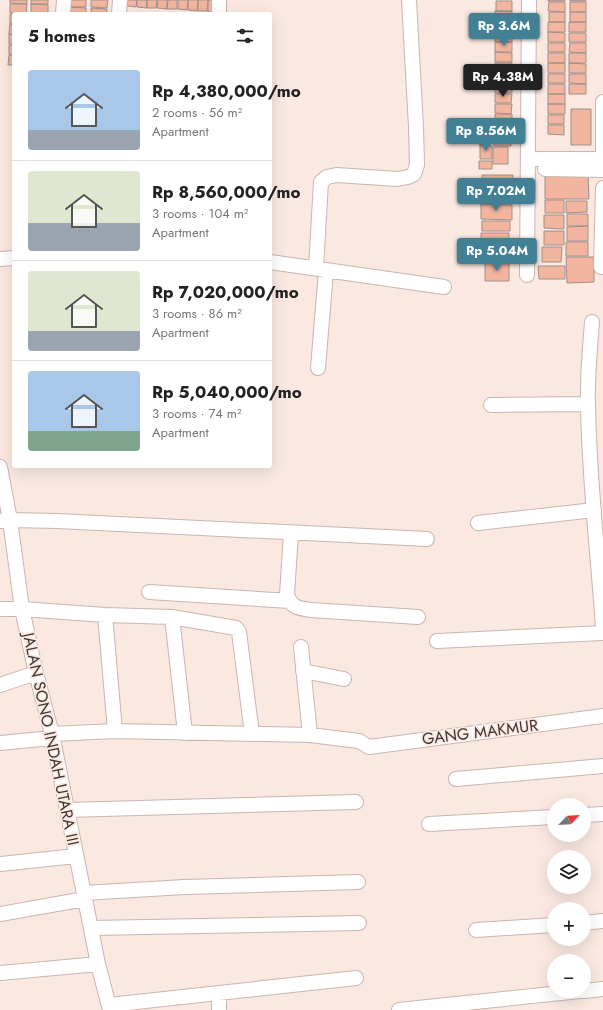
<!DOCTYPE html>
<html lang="en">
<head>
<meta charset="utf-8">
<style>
	body { margin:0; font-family:Jost,sans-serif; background:#f2f2f2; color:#222; height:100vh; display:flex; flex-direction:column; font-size:15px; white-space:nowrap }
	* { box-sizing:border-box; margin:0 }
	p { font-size:13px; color:#767676 }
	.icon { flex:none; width:22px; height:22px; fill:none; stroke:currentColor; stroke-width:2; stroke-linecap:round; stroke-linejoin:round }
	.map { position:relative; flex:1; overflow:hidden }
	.details { position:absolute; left:12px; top:12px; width:260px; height:456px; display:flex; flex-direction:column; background:#fff; border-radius:4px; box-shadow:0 4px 16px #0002 }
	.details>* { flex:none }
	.needle { width:26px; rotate:65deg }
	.fabs { position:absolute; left:547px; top:798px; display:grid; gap:8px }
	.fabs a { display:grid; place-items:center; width:44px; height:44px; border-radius:50%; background:#fff; box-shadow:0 4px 16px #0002; font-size:20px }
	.price { position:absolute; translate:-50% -34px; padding:0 9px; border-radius:4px; background:#418095; color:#fff; font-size:13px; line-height:26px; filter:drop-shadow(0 1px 2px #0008) }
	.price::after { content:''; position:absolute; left:50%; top:24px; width:12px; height:9px; margin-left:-6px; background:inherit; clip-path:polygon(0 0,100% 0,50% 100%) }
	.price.selected { background:#222; color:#fff }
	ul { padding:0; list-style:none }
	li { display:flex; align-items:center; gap:12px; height:100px; padding:0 16px }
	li+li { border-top:1px solid #e0e0e0 }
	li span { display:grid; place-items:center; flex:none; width:112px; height:80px; border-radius:4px; color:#555 }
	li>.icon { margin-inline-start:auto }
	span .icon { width:48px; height:48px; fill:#fffc; stroke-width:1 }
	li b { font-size:17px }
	h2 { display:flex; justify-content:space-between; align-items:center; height:48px; padding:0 16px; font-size:17px }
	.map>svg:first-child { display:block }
	.building { fill:#f2b59f; stroke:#a1908a }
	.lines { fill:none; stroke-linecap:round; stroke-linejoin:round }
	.minor-casing { stroke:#c8b6b0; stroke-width:16 }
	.minor { stroke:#fff; stroke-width:14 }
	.labels { text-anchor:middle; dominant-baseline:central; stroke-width:3.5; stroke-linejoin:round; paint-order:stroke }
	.street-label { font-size:16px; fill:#3f3735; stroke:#fae8e1 }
</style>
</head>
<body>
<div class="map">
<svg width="603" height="1010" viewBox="0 0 603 1010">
	<rect width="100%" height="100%" fill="#fae8e1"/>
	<path class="building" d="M10,0H27V4L10,3Z
		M31,0H48V4H31Z
		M70,0H86V7H70Z
		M91,0H108L107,8L91,7Z
		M127,0H137L136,7L127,6Z
		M137,0H147V8L137,7Z
		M147,0H157L156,8H147Z
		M158,0H167V9L157,8Z
		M168,0H177V9H167Z
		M178,0H188L187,10L178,9Z
		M188,0H198L197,11L188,10Z
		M198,0H208L207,11H198Z
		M208,0H218L217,12H208Z
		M548,0H565V1H548Z
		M570,0H586V1H570Z
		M496,1H512V11H496Z
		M549,2H565V12L548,11Z
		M570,2H586V12H570Z
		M10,4H27L26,14L10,13Z
		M31,4L48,5V14H31Z
		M70,7L86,8V14H70Z
		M91,8L107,9V14H91Z
		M495,11H512V21H495Z
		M549,12H565V22H549Z
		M570,12H586V22H570Z
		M10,14H14V24H10Z
		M496,22H512V31H495Z
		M548,22H565V32H548Z
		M569,22H586V32H569Z
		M10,24H14V34H9Z
		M495,32H512V42H495Z
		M548,32L565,33V42H548Z
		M569,33H586V42H569Z
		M9,34L14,35V44H9Z
		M495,42H512V52H495Z
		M548,43H565V52H548Z
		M570,43H586V53L569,52Z
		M9,45H14V55L9,54Z
		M495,52L512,53V62H495Z
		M548,53H565V63H548Z
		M569,53H586V63H569Z
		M9,55H14V65H8Z
		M495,63H512V73L495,72Z
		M548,63H565V73H548Z
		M569,63L586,64V73H569Z
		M495,73H512V83H495Z
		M548,74H565V83H548Z
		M569,74H586V84L569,83Z
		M495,83H512V93H495Z
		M548,84H565V94H548Z
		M569,84H586V94H569Z
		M495,94H512L511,103H495Z
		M548,94H565V104H548Z
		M495,104H512L511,114L495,113Z
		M548,104H565V114H548Z
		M571,109H591V145H571Z
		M495,114H512V124H495Z
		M548,115H564V124H548Z
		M495,124L511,125V134H495Z
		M548,125H564V135L548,134Z
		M479,133H490V144H478Z
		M494,135H511V146H494Z
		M480,145L492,146V159H480Z
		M493,147H508V164H493Z
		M479,161H492V169H479Z
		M482,175H513L512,203L482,202Z
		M545,175H588L589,199H545Z
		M545,200H564V213H545Z
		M566,201H587V212L566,213Z
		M481,204L512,205V220L481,219Z
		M567,214H588V226H567Z
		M544,215H564V229L544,228Z
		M482,221H510V231H482Z
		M588,226V241H567V227Z
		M544,231H564V245H544Z
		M481,233H509V248H481Z
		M566,242H588V256H566Z
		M542,247H562L561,262H542Z
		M488,249H507V261L488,260Z
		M566,257H594V282L567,283Z
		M485,263H509V281H485Z
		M538,266H565V279H539Z"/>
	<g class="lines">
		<defs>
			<path id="minor" d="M63,14L64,0
				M119,14L120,0
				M219,14V0
				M603,102V163
				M529,159H603
				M545,169L603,170
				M0,259L14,258
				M270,262L444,287
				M601,267L603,188
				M316,268L321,182L327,177L336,175L398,179L408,177L414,174L417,165L416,127L409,0
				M527,275L529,0
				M592,322C590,349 587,377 588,404C589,479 598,554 603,628
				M318,368L326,271
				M491,405L588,404
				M0,467L10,520L22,609L36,673L52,734L98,964L110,1010
				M0,521L10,520L57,521L427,539
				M478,523L594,510
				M291,533L287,595C292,608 298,608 311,610L418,617
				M149,592L290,601
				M0,609H22L105,615L172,617L236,628L239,632L252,734
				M105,615L115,731
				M172,617L185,733
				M437,641L603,633
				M301,647L310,735
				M303,671L344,679
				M0,685L36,673
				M52,734L115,731L310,735L359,741L369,747L603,716
				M0,743L52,738
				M456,779L603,766
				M67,810L356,802
				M584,815L603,814
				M429,824L554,817
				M0,864L76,856
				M84,893L184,887L358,882
				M0,914L85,899
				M584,923L603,921
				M91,928L359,923
				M476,930L554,925
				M0,973L98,964
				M584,991L603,989
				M219,994V1010
				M109,1005L356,978
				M399,1010L580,991"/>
		</defs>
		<use href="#minor" class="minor-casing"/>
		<use href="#minor" class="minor"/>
	</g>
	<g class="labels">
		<g class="street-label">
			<text transform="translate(480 732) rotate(-7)">GANG MAKMUR</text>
			<text transform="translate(51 739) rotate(78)">JALAN SONO INDAH UTARA III</text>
		</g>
	</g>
</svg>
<div class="fabs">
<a><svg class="needle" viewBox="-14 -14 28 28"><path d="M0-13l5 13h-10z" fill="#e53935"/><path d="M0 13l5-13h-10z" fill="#767676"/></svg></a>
<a><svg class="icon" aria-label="layers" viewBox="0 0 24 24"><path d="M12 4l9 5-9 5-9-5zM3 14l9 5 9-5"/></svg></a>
<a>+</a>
<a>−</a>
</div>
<b class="price" style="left:504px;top:47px">Rp 3.6M</b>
<b class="price selected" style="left:503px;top:98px">Rp 4.38M</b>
<b class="price" style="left:486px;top:152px">Rp 8.56M</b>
<b class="price" style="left:496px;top:212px">Rp 7.02M</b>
<b class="price" style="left:497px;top:272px">Rp 5.04M</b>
<section class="details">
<h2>5 homes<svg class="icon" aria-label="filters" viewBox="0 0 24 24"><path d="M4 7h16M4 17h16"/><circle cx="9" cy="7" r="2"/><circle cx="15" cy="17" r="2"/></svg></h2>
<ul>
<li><span style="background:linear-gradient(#a9c7e8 75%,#9aa5b1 0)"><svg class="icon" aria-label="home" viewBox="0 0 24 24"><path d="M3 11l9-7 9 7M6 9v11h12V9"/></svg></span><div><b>Rp 4,380,000/mo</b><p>2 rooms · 56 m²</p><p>Apartment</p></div></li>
<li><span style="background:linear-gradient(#dfe7d0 65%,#9aa5b1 0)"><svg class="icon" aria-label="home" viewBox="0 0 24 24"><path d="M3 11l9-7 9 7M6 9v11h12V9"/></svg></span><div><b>Rp 8,560,000/mo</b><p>3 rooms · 104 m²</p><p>Apartment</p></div></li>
<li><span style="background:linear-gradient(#dfe7d0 75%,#9aa5b1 0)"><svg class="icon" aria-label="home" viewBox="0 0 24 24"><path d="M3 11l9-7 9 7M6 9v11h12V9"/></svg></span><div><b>Rp 7,020,000/mo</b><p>3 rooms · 86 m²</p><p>Apartment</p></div></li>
<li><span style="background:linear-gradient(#a9c7e8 75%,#7fa58c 0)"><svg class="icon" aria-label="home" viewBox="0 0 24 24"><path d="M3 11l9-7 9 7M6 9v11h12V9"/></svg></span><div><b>Rp 5,040,000/mo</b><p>3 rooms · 74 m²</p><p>Apartment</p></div></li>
</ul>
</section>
</div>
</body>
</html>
